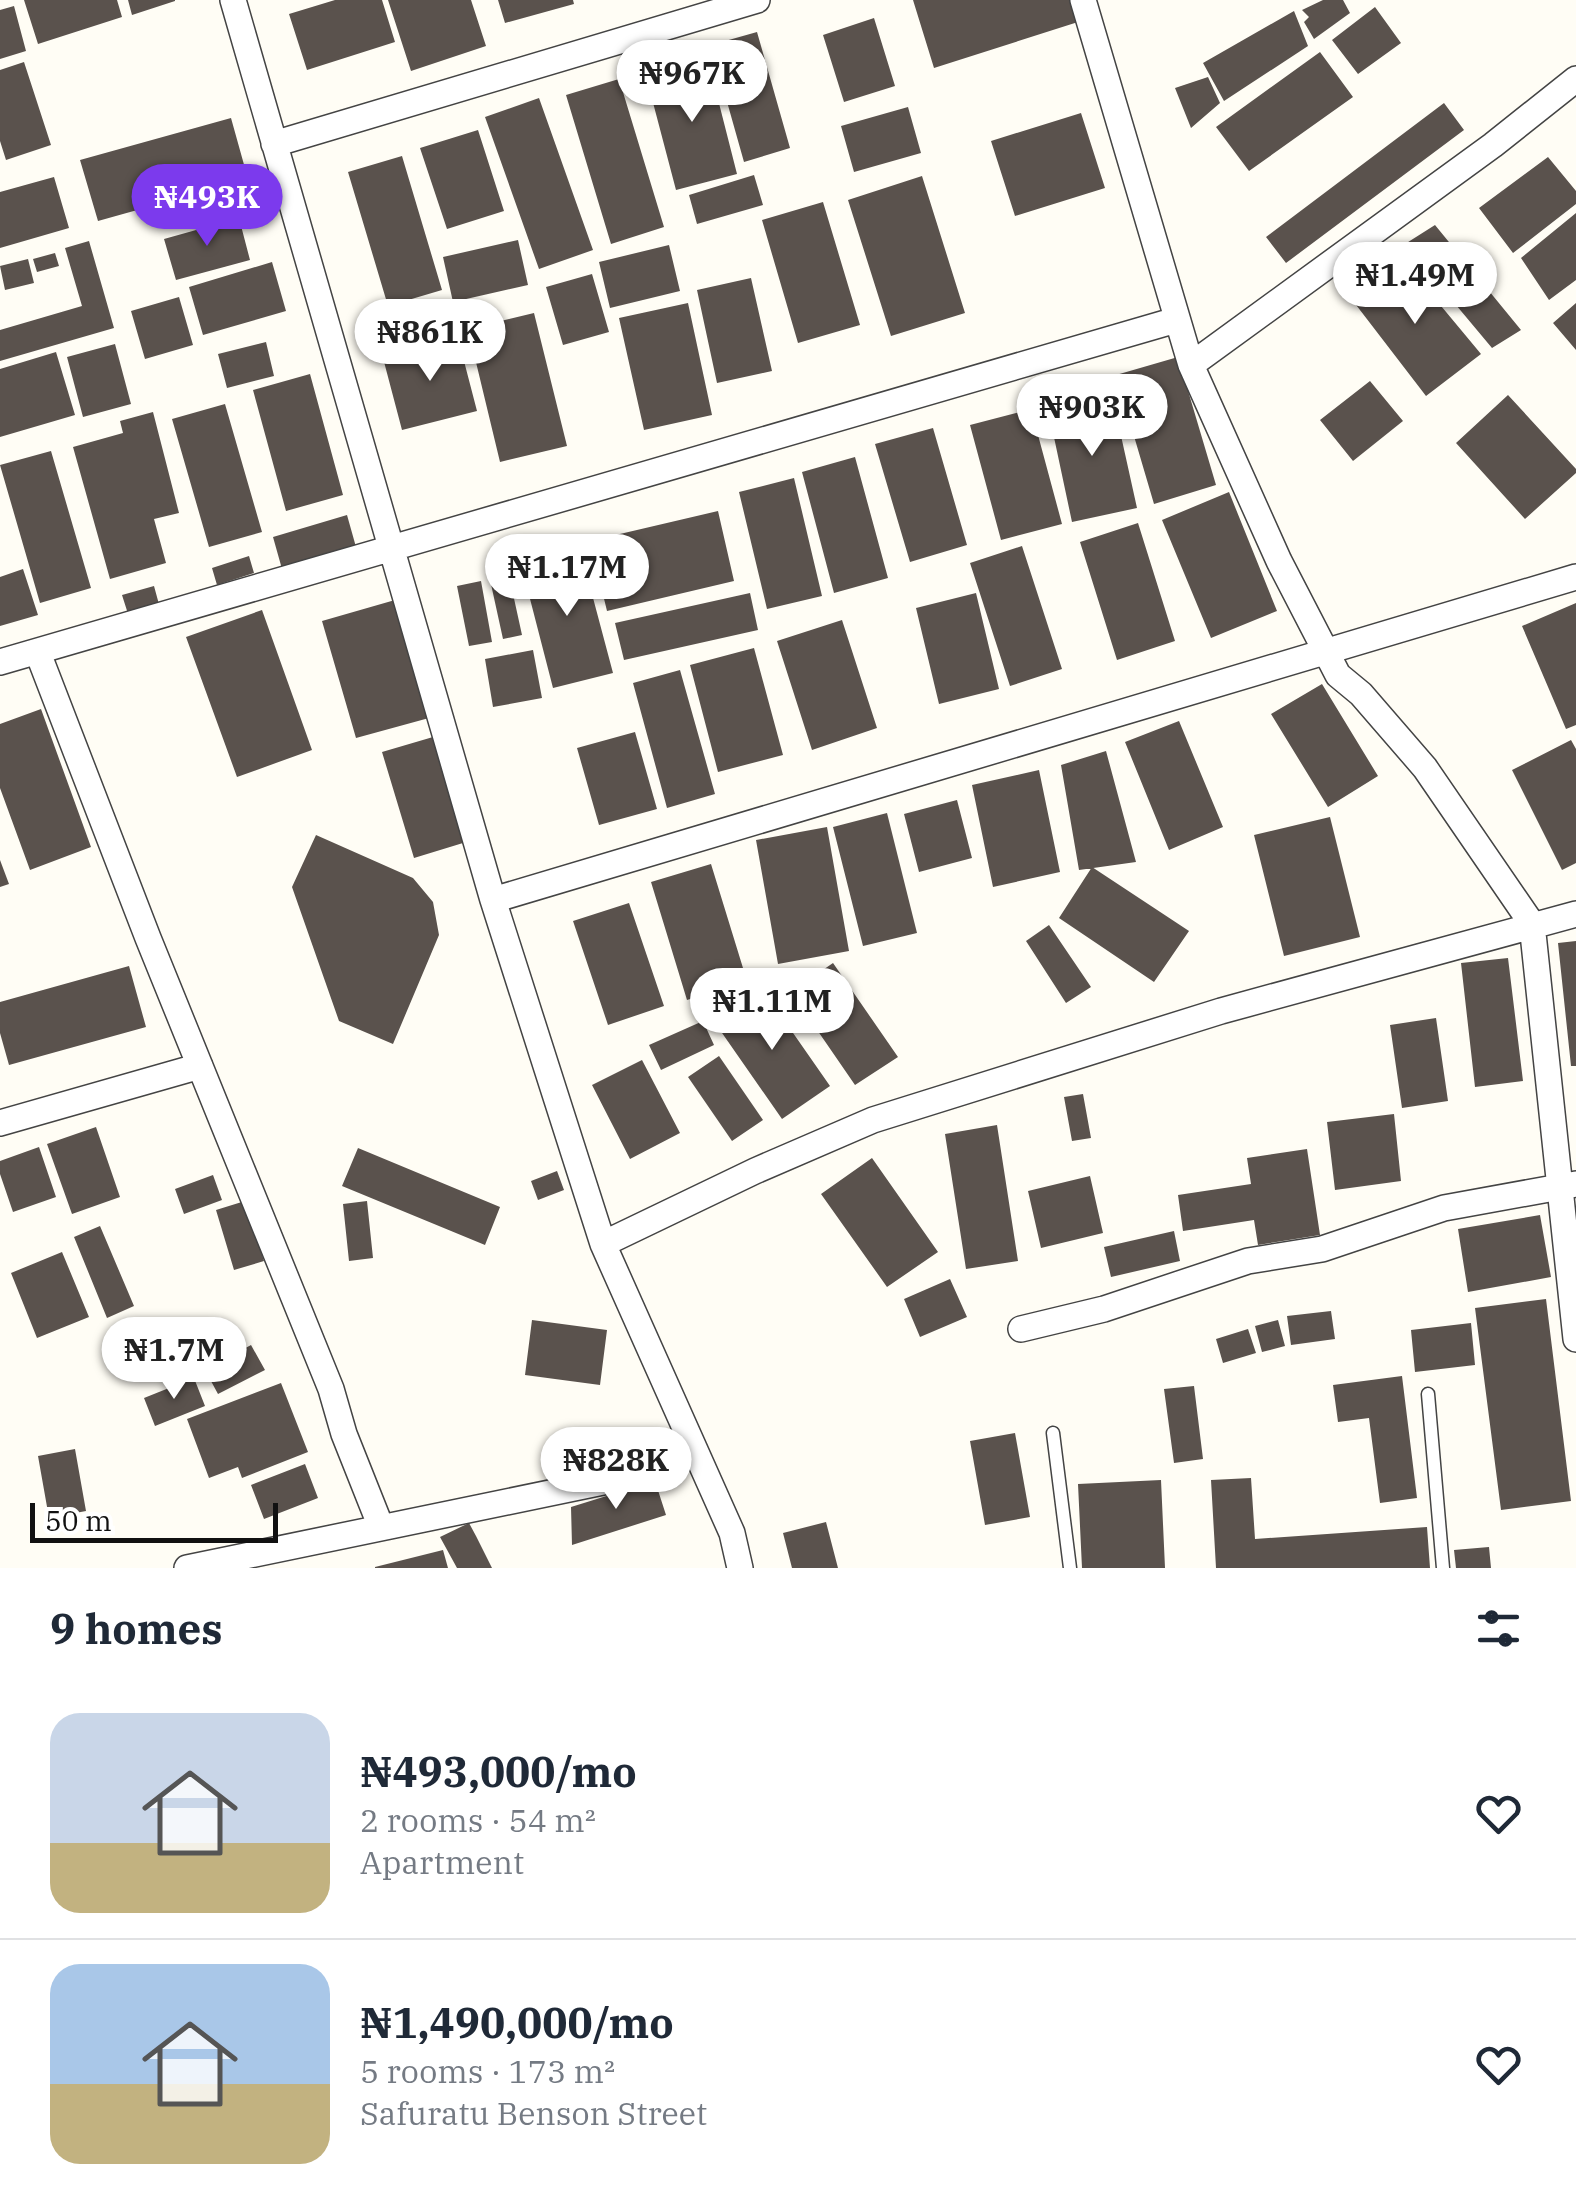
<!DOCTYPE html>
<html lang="en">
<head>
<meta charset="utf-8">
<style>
	body { margin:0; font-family:"IBM Plex Serif",serif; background:#f6f6f7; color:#1f2937; height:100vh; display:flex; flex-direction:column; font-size:38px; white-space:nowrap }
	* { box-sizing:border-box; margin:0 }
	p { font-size:32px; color:#747a83 }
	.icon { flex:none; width:55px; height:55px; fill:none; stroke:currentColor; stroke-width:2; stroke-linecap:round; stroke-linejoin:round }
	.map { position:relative; height:1568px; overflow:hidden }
	.sheet { display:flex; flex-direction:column; background:#fff; flex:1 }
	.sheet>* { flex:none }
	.scale { position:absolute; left:30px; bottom:25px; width:248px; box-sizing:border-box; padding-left:10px; border:5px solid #111; border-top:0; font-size:28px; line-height:35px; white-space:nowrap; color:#111; -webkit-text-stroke:8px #fff; paint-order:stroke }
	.price { position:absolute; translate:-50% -85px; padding:0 22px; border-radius:35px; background:#fff; color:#222; font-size:32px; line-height:65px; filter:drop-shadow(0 2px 5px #0008) }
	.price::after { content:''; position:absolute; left:50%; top:60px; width:30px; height:22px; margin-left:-15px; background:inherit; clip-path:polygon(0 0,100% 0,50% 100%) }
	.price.selected { background:#7c3aed; color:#fff }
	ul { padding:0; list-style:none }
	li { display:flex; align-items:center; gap:30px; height:250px; padding:0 50px }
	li+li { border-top:2px solid #e0e1e3 }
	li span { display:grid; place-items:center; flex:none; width:280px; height:200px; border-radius:30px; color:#555 }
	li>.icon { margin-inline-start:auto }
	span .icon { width:120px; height:120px; fill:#fffc; stroke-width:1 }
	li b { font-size:42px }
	h2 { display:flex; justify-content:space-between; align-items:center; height:120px; padding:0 50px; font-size:42px }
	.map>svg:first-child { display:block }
	.building { fill:#5a524d }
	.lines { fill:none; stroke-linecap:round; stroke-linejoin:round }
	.lane-casing { stroke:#444; stroke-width:15 }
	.street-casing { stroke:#444; stroke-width:28 }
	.lane { stroke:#fff; stroke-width:12 }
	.street { stroke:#fff; stroke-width:25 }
</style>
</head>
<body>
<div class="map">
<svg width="1576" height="1568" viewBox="0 0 1576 1568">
	<rect width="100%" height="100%" fill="#fffdf5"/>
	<path class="building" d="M24,0H117L122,17L38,44Z
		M128,0H175V1L132,15Z
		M335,0H382L395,42L307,70L289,14Z
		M388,0H471L486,46L411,71Z
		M498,0H573L574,4L505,23Z
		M913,0H1071L1078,22L934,68Z
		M1323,0H1343L1350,13L1314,39L1304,22L1309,17L1302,10Z
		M14,6L26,51L0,59V10Z
		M1375,7L1401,43L1358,74L1332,40Z
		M1294,11L1308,46L1224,101L1203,63Z
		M874,18L895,86L844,102L823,35Z
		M757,32L790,148L744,162L711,45Z
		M1320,52L1353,97L1249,171L1216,127Z
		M708,60L737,174L676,190L646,76Z
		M24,62L51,145L6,160L0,141V70Z
		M1208,77L1220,103L1191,128L1175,88Z
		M619,79L664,227L611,244L566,95Z
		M539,98L593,250L539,269L485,117Z
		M1444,103L1464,130L1286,263L1266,237Z
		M908,107L921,153L854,172L841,126Z
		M1081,113L1105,188L1015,216L991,141Z
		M231,118L248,179L98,221L80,160Z
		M478,130L504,211L447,229L420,148Z
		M402,156L442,290L388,306L348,172Z
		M1548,157L1576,191V204L1513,253L1479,208Z
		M754,175L763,205L697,224L689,195Z
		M922,176L965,313L891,336L848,200Z
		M54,177L69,228L0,248V192Z
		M823,202L860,325L798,343L762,220Z
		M1576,213V280L1549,300L1521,258Z
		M239,218L250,260L176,280L164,239Z
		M1435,225L1521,330L1492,348L1405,244Z
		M518,240L528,285L453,302L443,257Z
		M89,241L114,328L0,361V330L82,306L65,248Z
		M669,245L680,291L610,308L599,262Z
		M55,253L59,266L37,272L33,259Z
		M28,259L34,283L5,290L0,266Z
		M1402,259L1481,354L1426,396L1350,297Z
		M272,262L286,311L203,335L189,287Z
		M592,274L609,332L563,345L546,287Z
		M751,278L772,371L717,383L697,290Z
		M179,297L193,345L145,359L131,311Z
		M688,303L712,415L644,430L619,318Z
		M1576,303V350L1553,323Z
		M534,313L567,446L500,462L468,329Z
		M458,338L477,411L402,430L383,358Z
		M266,342L274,376L227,388L218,354Z
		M115,344L131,404L83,417L67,357Z
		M56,352L75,415L0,437V369Z
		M1178,357L1216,485L1154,504L1116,375Z
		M310,374L343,495L286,511L253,390Z
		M1370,381L1403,421L1353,461L1320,420Z
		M1112,395L1137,508L1072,522L1048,409Z
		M1508,395L1576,469V473L1525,519L1456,443Z
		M225,404L262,532L209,547L172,419Z
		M1031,409L1062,524L1001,540L970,425Z
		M153,412L179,513L154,519L166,563L110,579L73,447L123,433L120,421Z
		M933,428L967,545L910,562L875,444Z
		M51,451L91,588L40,603L0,465Z
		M855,457L888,578L834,593L802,472Z
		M794,478L822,596L767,609L739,492Z
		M1229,492L1277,611L1211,638L1162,520Z
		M718,511L734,581L607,611L590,541Z
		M347,515L356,547L282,569L273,537Z
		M1138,523L1175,641L1117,660L1080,542Z
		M1022,546L1062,669L1010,686L970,563Z
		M580,549L613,673L553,688L521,564Z
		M249,556L254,573L217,585L212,568Z
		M23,569L38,615L0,626V577Z
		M508,571L522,635L503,639L489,575Z
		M481,581L492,642L469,646L457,586Z
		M154,586L160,608L129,617L122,595Z
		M750,593L758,630L624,660L615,623Z
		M976,593L999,689L939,704L916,608Z
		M395,600L429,718L356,738L322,621Z
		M1576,603V725L1566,729L1522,626Z
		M262,610L312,750L237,777L186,637Z
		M842,620L877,728L812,750L777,641Z
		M754,648L783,755L718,772L690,665Z
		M533,650L542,698L493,707L485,659Z
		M680,670L715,794L667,808L633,683Z
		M1322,684L1378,776L1328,807L1271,714Z
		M41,709L91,847L30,870L0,788V724Z
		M1179,721L1223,827L1169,850L1125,742Z
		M635,732L657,809L599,825L577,748Z
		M433,737L463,843L414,858L382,752Z
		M1571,740L1576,749V863L1562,870L1512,770Z
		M1106,751L1136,862L1079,870L1061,765Z
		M1039,770L1060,872L993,887L972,785Z
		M957,800L972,858L919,872L904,814Z
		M887,813L917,933L863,946L833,827Z
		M1330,817L1360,937L1284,956L1254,835Z
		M827,827L849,951L778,964L756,840Z
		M316,835L413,878L433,902L439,935L393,1044L339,1021L292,887Z
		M0,860L9,884L0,887Z
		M711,864L747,981L687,1000L651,882Z
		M1092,867L1189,931L1154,982L1059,918Z
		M629,903L664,1006L608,1025L573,921Z
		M1049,925L1091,987L1066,1003L1026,941Z
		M1576,941V1066H1571L1558,943Z
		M1508,958L1523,1081L1475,1087L1461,963Z
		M833,963L898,1057L855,1085L791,992Z
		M129,966L146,1027L9,1065L0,1033V1002Z
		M761,987L830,1086L782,1119L713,1020Z
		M1436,1018L1448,1101L1402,1108L1390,1025Z
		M703,1021L714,1045L661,1070L649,1045Z
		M719,1056L763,1120L732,1141L688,1077Z
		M642,1060L680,1133L630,1159L592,1085Z
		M1083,1094L1091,1138L1072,1141L1064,1097Z
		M1394,1114L1401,1181L1335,1190L1327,1122Z
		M997,1125L1018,1261L966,1269L945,1134Z
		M96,1127L120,1197L72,1214L47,1144Z
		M39,1147L56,1197L13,1212L0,1174V1161Z
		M358,1148L500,1207L485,1245L342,1186Z
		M1307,1149L1320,1235L1258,1245L1254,1220L1183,1231L1178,1195L1251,1184L1247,1158Z
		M872,1158L938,1252L887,1287L821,1194Z
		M557,1171L564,1190L538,1200L531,1181Z
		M213,1175L222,1200L184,1214L175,1189Z
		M1090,1176L1103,1233L1041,1248L1028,1191Z
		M245,1201L264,1261L234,1270L216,1210Z
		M367,1201L373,1258L349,1261L343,1204Z
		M1540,1215L1551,1277L1468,1292L1458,1229Z
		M100,1226L134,1306L107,1318L74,1237Z
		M1174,1231L1180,1261L1111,1277L1104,1247Z
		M62,1252L89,1317L37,1338L11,1273Z
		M950,1279L967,1317L920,1337L904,1299Z
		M1546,1299L1571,1501L1501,1510L1475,1308Z
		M1331,1311L1335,1339L1291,1345L1287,1316Z
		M532,1320L607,1330L600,1385L525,1375Z
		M1278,1320L1285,1346L1262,1352L1255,1326Z
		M1471,1323L1475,1365L1415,1372L1411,1330Z
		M1248,1329L1256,1353L1223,1363L1216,1339Z
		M251,1345L265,1370L218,1394L205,1370Z
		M1402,1376L1417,1498L1380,1503L1369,1418L1338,1422L1333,1385Z
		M194,1378L205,1406L155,1426L144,1398Z
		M281,1383L308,1452L242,1478L238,1467L209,1478L187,1419Z
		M1194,1386L1203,1459L1174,1463L1164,1389Z
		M1015,1433L1030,1517L985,1525L970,1441Z
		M75,1449L86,1511L49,1518L38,1456Z
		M305,1464L318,1498L264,1519L251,1485Z
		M1251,1478L1255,1539L1427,1527L1430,1568H1216L1211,1480Z
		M1161,1480L1165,1568H1082L1078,1484Z
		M655,1481L666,1515L572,1545L571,1507Z
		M826,1522L838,1568H792L783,1533Z
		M469,1523L476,1536L492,1568H457L440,1537Z
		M1489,1547L1491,1568H1456L1454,1550Z
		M443,1550L448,1568H375V1567Z"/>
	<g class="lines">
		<defs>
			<path id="lane" d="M1428,1394L1443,1568
				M1053,1433L1070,1568"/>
			<path id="street" d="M233,0L493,900L603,1244L732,1533L740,1568
				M1083,0L1191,365L1279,561L1338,675L1361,694L1425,768L1532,924L1576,1339
				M274,144L757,0
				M1191,365L1493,145L1576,79
				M38,653L148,938L331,1389L344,1434L381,1527
				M0,662L1176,320
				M493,900L1576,577
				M0,1123L200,1066
				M603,1244L755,1171L873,1120L1221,1011L1576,914
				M1021,1329L1104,1309L1248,1261L1322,1249L1444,1208L1576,1184
				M187,1568L603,1482L695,1451"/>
		</defs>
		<use href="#lane" class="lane-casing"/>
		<use href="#street" class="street-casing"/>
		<use href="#lane" class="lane"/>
		<use href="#street" class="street"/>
	</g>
</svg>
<div class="scale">50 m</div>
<b class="price" style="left:692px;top:125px">₦967K</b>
<b class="price selected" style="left:207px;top:249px">₦493K</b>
<b class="price" style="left:1415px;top:327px">₦1.49M</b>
<b class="price" style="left:430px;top:384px">₦861K</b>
<b class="price" style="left:1092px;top:459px">₦903K</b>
<b class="price" style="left:567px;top:619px">₦1.17M</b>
<b class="price" style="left:772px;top:1053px">₦1.11M</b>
<b class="price" style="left:174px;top:1402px">₦1.7M</b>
<b class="price" style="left:616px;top:1512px">₦828K</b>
</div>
<section class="sheet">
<h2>9 homes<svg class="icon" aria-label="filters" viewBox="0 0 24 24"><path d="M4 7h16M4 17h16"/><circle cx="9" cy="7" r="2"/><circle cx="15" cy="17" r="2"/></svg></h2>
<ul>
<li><span style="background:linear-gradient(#c9d6e8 65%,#c2b280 0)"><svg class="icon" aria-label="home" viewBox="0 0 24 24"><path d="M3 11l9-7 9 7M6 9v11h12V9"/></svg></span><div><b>₦493,000/mo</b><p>2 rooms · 54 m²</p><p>Apartment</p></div><svg class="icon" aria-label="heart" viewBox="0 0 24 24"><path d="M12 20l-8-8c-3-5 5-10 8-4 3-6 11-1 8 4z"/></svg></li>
<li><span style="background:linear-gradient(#a9c7e8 60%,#c2b280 0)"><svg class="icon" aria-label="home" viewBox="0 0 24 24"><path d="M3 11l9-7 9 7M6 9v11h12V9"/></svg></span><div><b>₦1,490,000/mo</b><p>5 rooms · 173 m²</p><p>Safuratu Benson Street</p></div><svg class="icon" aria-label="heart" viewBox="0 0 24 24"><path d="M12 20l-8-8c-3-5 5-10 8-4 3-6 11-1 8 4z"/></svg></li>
</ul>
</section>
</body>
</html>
